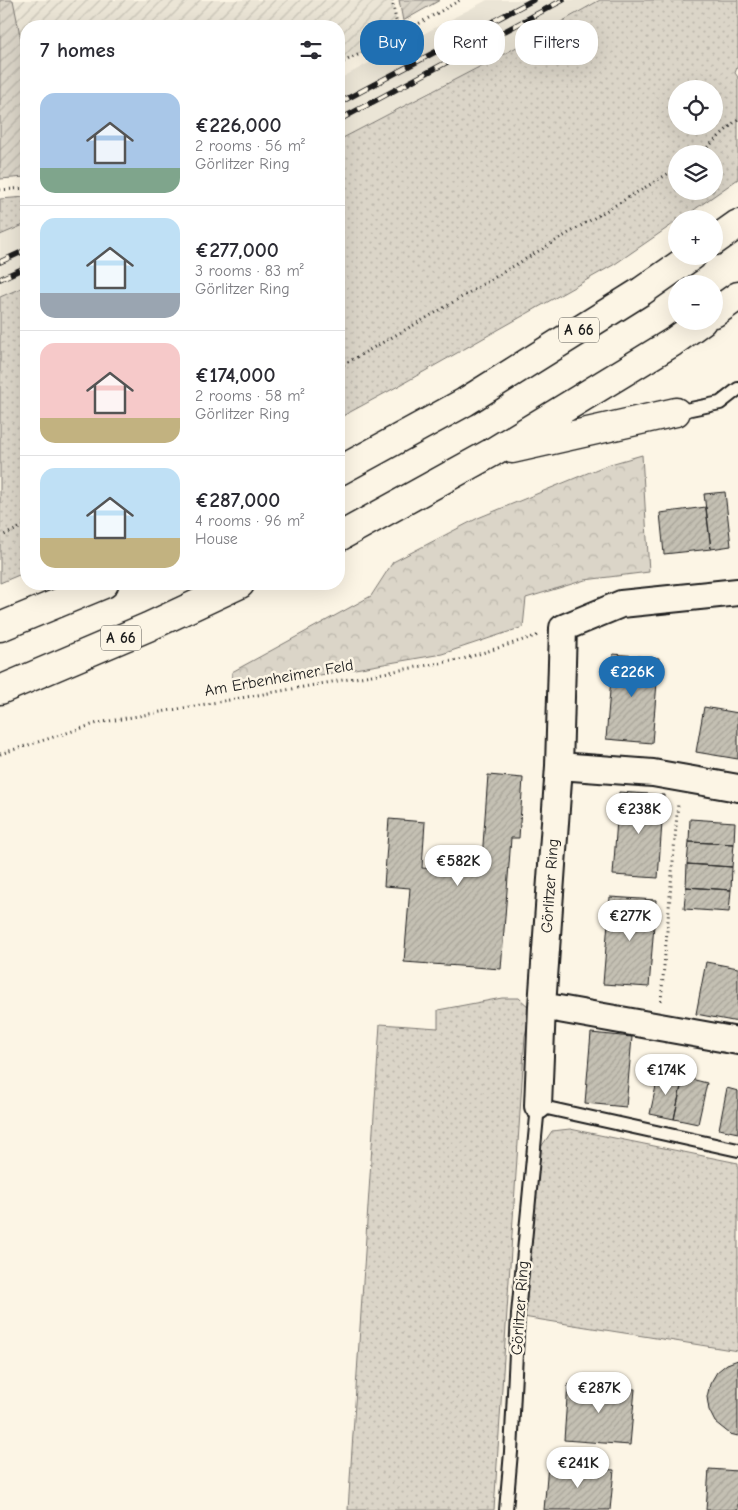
<!DOCTYPE html>
<html lang="en">
<head>
<meta charset="utf-8">
<style>
	body { margin:0; font-family:"Comic Neue",sans-serif; background:#f7f7f7; color:#2b2b33; height:100vh; display:flex; flex-direction:column; font-size:19px; white-space:nowrap }
	* { box-sizing:border-box; margin:0 }
	p { font-size:16px; color:#7c7c81 }
	.icon { flex:none; width:28px; height:28px; fill:none; stroke:currentColor; stroke-width:2; stroke-linecap:round; stroke-linejoin:round }
	.map { position:relative; flex:1; overflow:hidden }
	.details { position:absolute; left:20px; top:20px; width:325px; height:570px; display:flex; flex-direction:column; background:#fff; border-radius:20px; box-shadow:0 5px 20px #0002 }
	.details>* { flex:none }
	.banner { position:absolute; left:360px; top:20px; width:302px; height:45px; display:flex; gap:10px }
	.buttons { position:absolute; left:668px; top:80px; display:grid; gap:10px }
	.buttons a { display:grid; place-items:center; width:55px; height:55px; border-radius:50%; background:#fff; box-shadow:0 5px 20px #0002; font-size:25px }
	.price { position:absolute; translate:-50% -42px; padding:0 11px; border-radius:18px; background:#fff; color:#222; font-size:16px; line-height:32px; filter:drop-shadow(0 1px 2px #0008) }
	.price::after { content:''; position:absolute; left:50%; top:30px; width:15px; height:11px; margin-left:-8px; background:inherit; clip-path:polygon(0 0,100% 0,50% 100%) }
	.price.on { background:#1f6fb2; color:#fff }
	ul { padding:0; list-style:none }
	li { display:flex; align-items:center; gap:15px; height:125px; padding:0 20px }
	li+li { border-top:1px solid #e1e1e2 }
	li span { display:grid; place-items:center; flex:none; width:140px; height:100px; border-radius:15px; color:#555 }
	li>.icon { margin-inline-start:auto }
	span .icon { width:60px; height:60px; fill:#fffc; stroke-width:1 }
	li b { font-size:21px }
	h2 { display:flex; justify-content:space-between; align-items:center; height:60px; padding:0 20px; font-size:21px }
	.pill { padding:0 18px; border-radius:20px; background:#fff; box-shadow:0 5px 20px #0002; font-size:18px; line-height:45px }
	.pill.on { background:#1f6fb2; color:#fff }
	.map>svg:first-child { display:block }
	.built { fill:#ebe5d6 }
	.industrial { fill:url(#industrial-furrows) }
	.grass { fill:url(#grass-dots); stroke:#7c7872; fill-rule:evenodd }
	.forest { fill:url(#forest-crowns); stroke:#7c7872 }
	.garden { fill:url(#garden-furrows); stroke:#7c7872 }
	.building { fill:url(#building-hatch); stroke:#1c1c1c }
	.lines { fill:none; stroke-linecap:round; stroke-linejoin:round }
	.lane-casing { stroke:#1c1c1c; stroke-width:16 }
	.street-casing { stroke:#1c1c1c; stroke-width:30 }
	.highway-casing { stroke:#1c1c1c; stroke-width:31 }
	.path { stroke:#1c1c1c; stroke-width:3; stroke-dasharray:1 4; stroke-linecap:butt }
	.lane { stroke:#fcf5e5; stroke-width:12 }
	.street { stroke:#fcf5e5; stroke-width:26 }
	.highway { stroke:#fcf5e5; stroke-width:28 }
	.rail-casing { stroke:#1c1c1c; stroke-width:5.5 }
	.rail { stroke:#fcf5e5; stroke-width:4; stroke-dasharray:11; stroke-linecap:butt }
	.labels { text-anchor:middle; dominant-baseline:central; stroke-width:5; stroke-linejoin:round; paint-order:stroke }
	.shield { fill:#fcf5e5; stroke:#5f5d58; stroke-width:1 }
	.shield-label { font-size:15px; font-weight:bold; fill:#1c1c1c }
	.street-label { font-size:16px; fill:#1c1c1c; stroke:#fcf5e5 }
</style>
</head>
<body>
<div class="map">
<svg width="738" height="1510" viewBox="0 0 738 1510">
	<defs>
		<pattern id="industrial-furrows" width="10" height="10" patternUnits="userSpaceOnUse" patternTransform="scale(1.25)"><rect width="10" height="10" fill="#ebe5d6"/><path d="M-1 1l2-2M0 10L10 0M9 11l2-2" fill="none" stroke="#c9c4b7"/></pattern>
		<pattern id="grass-dots" width="8" height="8" patternUnits="userSpaceOnUse" patternTransform="scale(1.25)"><rect width="8" height="8" fill="#dbd5c8"/><path d="M2 2h.1M6 6h.1" fill="none" stroke="#bbb6ab" stroke-width="1.8" stroke-linecap="round"/></pattern>
		<pattern id="forest-crowns" width="20" height="18" patternUnits="userSpaceOnUse" patternTransform="scale(1.25)"><rect width="20" height="18" fill="#dbd5c8"/><path d="M2 6a3 3 0 1 1 6 0M12 15a3 3 0 1 1 6 0" fill="none" stroke="#bbb6ab"/></pattern>
		<pattern id="garden-furrows" width="10" height="10" patternUnits="userSpaceOnUse" patternTransform="scale(1.25)"><rect width="10" height="10" fill="#dbd5c8"/><path d="M-1 1l2-2M0 10L10 0M9 11l2-2" fill="none" stroke="#bbb6ab"/></pattern>
		<pattern id="building-hatch" width="6" height="6" patternUnits="userSpaceOnUse" patternTransform="scale(1.25)"><rect width="6" height="6" fill="#c4c0b3"/><path d="M-1 1l2-2M0 6l6-6M5 7l2-2" fill="none" stroke="#a8a499"/></pattern>
	</defs>
	<rect width="100%" height="100%" fill="#fcf5e5"/>
	<filter id="ink" filterUnits="userSpaceOnUse"><feTurbulence type="fractalNoise" baseFrequency=".02" numOctaves="2"/><feDisplacementMap in="SourceGraphic" scale="10" xChannelSelector="R" yChannelSelector="G"/><feConvolveMatrix kernelMatrix="1 2 1 2 8 2 1 2 1" color-interpolation-filters="sRGB"/></filter>
	<g filter="url(#ink)">
		<path class="built" d="M487,0H600L506,53L339,140V79Z
			M26,224V286L0,297V235Z"/>
		<path class="industrial" d="M12,0H392L399,35L339,64V26H26V71Z"/>
		<path class="grass" d="M600,0H738V65L735,73L738,77V179L681,219H676V222L615,264L402,384L339,418V140L506,53ZM676,89H714V126H676ZM676,154H714V191H676Z
			M26,197V224L0,235V199Z
			M26,286V572L0,583V297Z
			M502,998H519L531,1009L525,1036L494,1510H348L380,1024L438,1028V1010Z
			M570,1129L738,1163V1351L523,1317L541,1147L552,1131Z"/>
		<path class="forest" d="M642,455L649,572L585,580L526,598L523,627L442,654L233,690L232,672L371,596L393,562L478,518L607,465Z"/>
		<path class="garden" d="M0,0H13L26,65V177L0,179Z
			M399,0H440L403,21Z"/>
		<path class="building" d="M725,492L731,546L711,549L704,494Z
			M706,507L711,549L664,554L660,513Z
			M613,654L659,658L652,743L606,739Z
			M704,707L738,713V759L696,752Z
			M488,775L523,778L519,838H511L501,969L404,962L410,888L384,886L389,819L425,822L422,868L481,873Z
			M619,792L664,795L658,878L613,875Z
			M690,819L735,822L734,844L689,842Z
			M689,842L734,844L732,867L687,864Z
			M687,864L732,867L731,890L686,887Z
			M686,887L731,890L729,912L684,909Z
			M610,897L656,900L649,987L603,984Z
			M706,962L738,968V1022L696,1014Z
			M591,1033L632,1037L626,1107L585,1103Z
			M659,1072L683,1077L674,1119L650,1114Z
			M683,1077L707,1083L698,1124L674,1119Z
			M727,1088L738,1091V1133L719,1129Z
			M738,1360V1436L730,1434L715,1422L709,1410L707,1397L710,1384L717,1372L727,1364Z
			M568,1384L635,1389L630,1445L564,1440Z
			M548,1465L614,1470L610,1510H544Z
			M709,1469L738,1471V1510H706Z"/>
		<g class="lines">
			<defs>
				<path id="lane" d="M676,412L720,403L738,389
					M506,1510L511,1452L518,1314L538,1106L738,1150"/>
				<path id="street" d="M559,766L653,773L738,788
					M542,1006L738,1041
					M538,1106L542,1006L559,766L563,628L621,604L738,592"/>
				<path id="highway" d="M714,241L738,224
					M714,313L738,296
					M512,449L676,412
					M339,471L465,402L642,291L692,256
					M339,537L491,453L673,342L702,321
					M0,627L104,584
					M0,690L148,627L240,584"/>
			</defs>
			<use href="#lane" class="lane-casing"/>
			<use href="#street" class="street-casing"/>
			<use href="#highway" class="highway-casing"/>
			<path class="path" d="M392,0L399,35
				M339,64L399,35L460,0
				M700,154L738,119
				M0,190L26,188
				M339,367L435,313L676,169
				M0,537L26,525
				M0,754L98,723L463,659L539,635
				M661,1001L678,803"/>
			<use href="#lane" class="lane"/>
			<use href="#street" class="street"/>
			<use href="#highway" class="highway"/>
			<defs>
				<path id="rail" d="M339,103L533,0
					M339,120L563,0
					M0,262L26,250
					M0,279L26,267"/>
			</defs>
			<use href="#rail" class="rail-casing"/>
			<use href="#rail" class="rail"/>
		</g>
	</g>
	<g class="labels">
		<g class="shield">
			<rect x="559" y="317.5" width="40" height="25" rx="4"/>
			<rect x="101" y="625.5" width="40" height="25" rx="4"/>
		</g>
		<g class="shield-label">
			<text x="579" y="330">A 66</text>
			<text x="121" y="638">A 66</text>
		</g>
		<g class="street-label">
			<text transform="translate(279 678) rotate(-10)">Am Erbenheimer Feld</text>
			<text transform="translate(550 886) rotate(-86)">Görlitzer Ring</text>
			<text transform="translate(520 1308) rotate(-86)">Görlitzer Ring</text>
		</g>
	</g>
</svg>
<div class="buttons">
<a><svg class="icon" aria-label="locate" viewBox="0 0 24 24"><circle cx="12" cy="12" r="6"/><path d="M12 2v4M12 18v4M2 12h4M18 12h4"/></svg></a>
<a><svg class="icon" aria-label="layers" viewBox="0 0 24 24"><path d="M12 4l9 5-9 5-9-5zM3 14l9 5 9-5"/></svg></a>
<a>+</a>
<a>−</a>
</div>
<b class="price on" style="left:632px;top:698px">€226K</b>
<b class="price" style="left:639px;top:835px">€238K</b>
<b class="price" style="left:458px;top:887px">€582K</b>
<b class="price" style="left:630px;top:942px">€277K</b>
<b class="price" style="left:666px;top:1096px">€174K</b>
<b class="price" style="left:599px;top:1414px">€287K</b>
<b class="price" style="left:578px;top:1489px">€241K</b>
<div class="banner">
<a class="pill on">Buy</a>
<a class="pill">Rent</a>
<a class="pill">Filters</a>
</div>
<section class="details">
<h2>7 homes<svg class="icon" aria-label="filters" viewBox="0 0 24 24"><path d="M4 7h16M4 17h16"/><circle cx="9" cy="7" r="2"/><circle cx="15" cy="17" r="2"/></svg></h2>
<ul>
<li><span style="background:linear-gradient(#a9c7e8 75%,#7fa58c 0)"><svg class="icon" aria-label="home" viewBox="0 0 24 24"><path d="M3 11l9-7 9 7M6 9v11h12V9"/></svg></span><div><b>€226,000</b><p>2 rooms · 56 m²</p><p>Görlitzer Ring</p></div></li>
<li><span style="background:linear-gradient(#bfe0f5 75%,#9aa5b1 0)"><svg class="icon" aria-label="home" viewBox="0 0 24 24"><path d="M3 11l9-7 9 7M6 9v11h12V9"/></svg></span><div><b>€277,000</b><p>3 rooms · 83 m²</p><p>Görlitzer Ring</p></div></li>
<li><span style="background:linear-gradient(#f6c9c9 75%,#c2b280 0)"><svg class="icon" aria-label="home" viewBox="0 0 24 24"><path d="M3 11l9-7 9 7M6 9v11h12V9"/></svg></span><div><b>€174,000</b><p>2 rooms · 58 m²</p><p>Görlitzer Ring</p></div></li>
<li><span style="background:linear-gradient(#bfe0f5 70%,#c2b280 0)"><svg class="icon" aria-label="home" viewBox="0 0 24 24"><path d="M3 11l9-7 9 7M6 9v11h12V9"/></svg></span><div><b>€287,000</b><p>4 rooms · 96 m²</p><p>House</p></div></li>
</ul>
</section>
</div>
</body>
</html>
